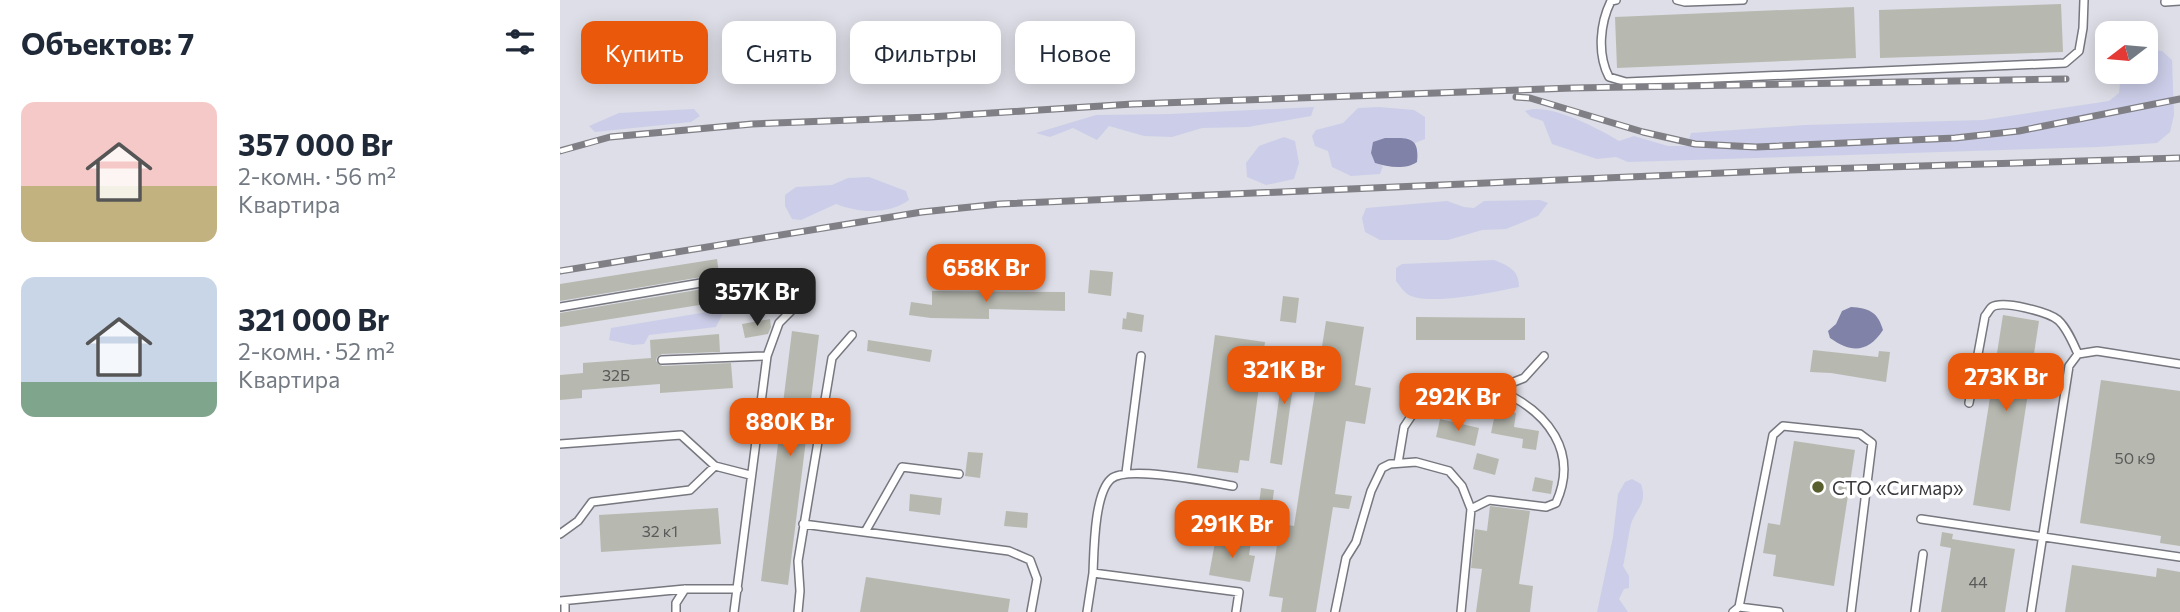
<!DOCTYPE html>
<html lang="ru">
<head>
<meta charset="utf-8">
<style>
	body { margin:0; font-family:Commissioner,sans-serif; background:#f2f2f3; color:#1f2937; height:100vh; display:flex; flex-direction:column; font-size:26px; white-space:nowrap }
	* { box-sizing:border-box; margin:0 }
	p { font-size:23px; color:#747a83 }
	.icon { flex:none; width:38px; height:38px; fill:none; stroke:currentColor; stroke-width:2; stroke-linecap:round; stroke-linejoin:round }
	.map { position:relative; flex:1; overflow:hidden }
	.side { display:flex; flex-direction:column; background:#fff; width:560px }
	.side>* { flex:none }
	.top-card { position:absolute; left:21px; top:21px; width:665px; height:63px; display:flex; gap:14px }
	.needle { width:46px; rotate:254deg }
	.fabs { position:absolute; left:1535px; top:21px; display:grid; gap:14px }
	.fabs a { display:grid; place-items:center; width:63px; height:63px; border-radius:14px; background:#fff; box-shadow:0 4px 18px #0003; font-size:35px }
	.price { position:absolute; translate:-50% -60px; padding:0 16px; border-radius:14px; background:#ea580c; color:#fff; font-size:23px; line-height:46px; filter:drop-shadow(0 2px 4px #0008) }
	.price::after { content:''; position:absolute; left:50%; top:42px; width:21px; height:16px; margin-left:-10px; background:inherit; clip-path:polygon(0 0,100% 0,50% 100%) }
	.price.on { background:#222; color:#fff }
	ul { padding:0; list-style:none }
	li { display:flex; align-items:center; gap:21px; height:175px; padding:0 21px }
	li span { display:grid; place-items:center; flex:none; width:196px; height:140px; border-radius:14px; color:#555 }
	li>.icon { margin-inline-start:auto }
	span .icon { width:84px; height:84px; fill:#fffc; stroke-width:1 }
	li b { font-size:30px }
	h2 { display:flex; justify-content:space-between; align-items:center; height:84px; padding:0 21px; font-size:30px }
	.chip { padding:0 24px; border-radius:14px; background:#fff; box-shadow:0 4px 18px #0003; font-size:24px; line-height:63px }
	.chip.on { background:#ea580c; color:#fff }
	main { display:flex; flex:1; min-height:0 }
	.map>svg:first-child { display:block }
	.green { fill:#cccee9 }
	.water { fill:#8082a8 }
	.building { fill:#b7b9b0 }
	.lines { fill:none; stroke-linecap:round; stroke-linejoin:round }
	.lane-casing { stroke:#76777f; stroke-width:10 }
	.lane { stroke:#fff; stroke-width:7 }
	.rail-casing { stroke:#7f7f85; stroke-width:7 }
	.rail { stroke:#fff; stroke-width:4.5; stroke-dasharray:13; stroke-linecap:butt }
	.poi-dot { fill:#585e2d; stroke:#fff; stroke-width:2.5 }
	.labels { text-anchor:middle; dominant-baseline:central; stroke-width:7; stroke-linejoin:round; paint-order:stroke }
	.number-label { font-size:16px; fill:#5a5a5b }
	.poi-label { font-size:19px; fill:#3b3b3f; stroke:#fff; text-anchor:start }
</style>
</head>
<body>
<main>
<section class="side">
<h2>Объектов: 7<svg class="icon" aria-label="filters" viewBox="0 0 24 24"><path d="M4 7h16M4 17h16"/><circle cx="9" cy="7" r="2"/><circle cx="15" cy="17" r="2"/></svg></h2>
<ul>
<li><span style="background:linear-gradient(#f6c9c9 60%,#c2b280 0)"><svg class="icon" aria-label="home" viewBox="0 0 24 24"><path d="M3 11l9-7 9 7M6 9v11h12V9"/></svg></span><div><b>357 000 Br</b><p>2-комн. · 56 m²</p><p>Квартира</p></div></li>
<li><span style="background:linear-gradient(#c9d6e8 75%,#7fa58c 0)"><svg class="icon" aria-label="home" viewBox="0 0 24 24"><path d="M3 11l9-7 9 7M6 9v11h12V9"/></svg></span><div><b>321 000 Br</b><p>2-комн. · 52 m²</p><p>Квартира</p></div></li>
</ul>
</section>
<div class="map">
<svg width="1620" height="612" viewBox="0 0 1620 612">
	<rect width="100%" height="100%" fill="#dddee7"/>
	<path class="green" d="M1586,49L1602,51L1612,60L1614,115L1610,132L1597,143L1538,147L1068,162L1056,157L1037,159L992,144L983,121L971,117L965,111C987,101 1040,129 1059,141L1074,136L1108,146H1127L1131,133L1245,125L1423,120L1549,101L1559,93L1561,72H1586Z
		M754,107L751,116L688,127L642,128L612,137L584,136L549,126L537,140L513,128L490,137L476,133L536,115L610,114Z
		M819,107L854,110L865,117V139L855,143L848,138L815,163L823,166L820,174L791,176L772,167L768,151L755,146L752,136L756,130L783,123L798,108Z
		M134,109L140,116L131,122L35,132L29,126L59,113Z
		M724,137L735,141L739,163L734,179L706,185L687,177L686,163L699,146Z
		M309,177L346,191L349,200C328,215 299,213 276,204L241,220L232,219L225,206V195L236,187L272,185L288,178Z
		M980,200L988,203L978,216L946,229L922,230L888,240H820L805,232L802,218L806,208L887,201L904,207L914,208L924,201Z
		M934,260C949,266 959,270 959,287C933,292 875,305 851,296C845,294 840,286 836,281V268L842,264Z
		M165,309L156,327L89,335L84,344L73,345L49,340L51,328Z
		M1072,479L1081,484C1087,502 1079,506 1072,521C1069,528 1066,555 1063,566L1069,576V588L1064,589L1059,599L1068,612H1037L1053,537L1058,494L1065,482Z"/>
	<path class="water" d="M825,138C847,138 860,135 857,162C846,170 827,167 815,163L811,153L813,142Z
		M1291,307C1309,308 1318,312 1323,330C1308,353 1291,353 1270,338L1268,331L1276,324L1282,311Z"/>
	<path class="building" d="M1501,4L1503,52L1320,58L1319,10Z
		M1294,7L1296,58L1057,68L1055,17Z
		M157,259L159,274L0,301V284Z
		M530,270L553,272L551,296L528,293Z
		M161,286L165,301L0,327V313Z
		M372,291L505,292V311L429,309V319L371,318L349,315L351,302L372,305Z
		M723,296L739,298L736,323L720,321Z
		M567,312L584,315L582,332L562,329L563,318L566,319Z
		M1443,315L1479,321L1450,511L1413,505Z
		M856,317L965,318V340H856Z
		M210,319L211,327L208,334L185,338L182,324Z
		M766,321L804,327L795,385L811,388L805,424L786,421L775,494L792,496L789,509L773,507L756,612H721L723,598L709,596L718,539L695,536L701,488L714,490L710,522L734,526Z
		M232,331L259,335L228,585L201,581Z
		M159,334L160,352L102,354L97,357L96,361L102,366L171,363L173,388L100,393V384L22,390V398L0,400V375L23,373V363L91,358L90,340Z
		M655,335L705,342L689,461L680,460L678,473L637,468Z
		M308,340L372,350L370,362L307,351Z
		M726,348L738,350L722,465L710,463Z
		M1253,350L1318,357L1319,351L1330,352L1326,382L1271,373L1250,372Z
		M1541,380L1620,391V546L1600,543L1601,536L1520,523Z
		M936,409L956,413L954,427L979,431L976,450L962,448L963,439L931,433Z
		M880,419L919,428L915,446L876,437Z
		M1234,441L1295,450L1274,586L1213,576L1216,555L1203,553L1208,523L1220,525Z
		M408,452L423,453L420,478L405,476Z
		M917,453L939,459L935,475L913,469Z
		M975,477L993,481L991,494L972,491Z
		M350,494L382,498L380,515L349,511Z
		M930,506L970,511L959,584L973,586L970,612H916L922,569L911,568L915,529L927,531Z
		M158,508L161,544L41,552L39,515Z
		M446,511L468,513L467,528L444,526Z
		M1382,532L1393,534L1392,539L1455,549L1445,612H1381L1391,548L1380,546Z
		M656,537L691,542L689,555L695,556L690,582L649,575Z
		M1512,565L1596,577L1597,568L1620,572V612H1505Z
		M306,577L450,599L448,612H300Z"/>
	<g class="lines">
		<defs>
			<path id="lane" d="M1056,0L1051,1C1040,23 1037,54 1049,77L1066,82L1505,63L1519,51L1523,28L1524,0
				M1117,0L1125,2L1183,0
				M1605,2L1620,1
				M0,307L176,277L221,273L236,280L243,287V299L219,323L207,356L174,612
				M102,360L207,356
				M1409,403L1425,316C1428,313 1429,309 1432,307C1443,300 1488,312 1498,320C1507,328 1513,343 1518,354
				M0,444L121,435L155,466L190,475
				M838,463L844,427L852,415L862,412L910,408L932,400L946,385L964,378L984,356
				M566,473L581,356
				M911,509L929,500L986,507L996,503C1019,452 988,412 941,391
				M1361,519L1620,557
				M243,524L449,551L470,560L477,579L471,612
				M305,532L342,467L399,474
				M0,534L18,521L32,502L130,490L155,466
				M533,573C534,552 534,494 551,479C567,465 650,482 673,486
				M0,601L125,589H178
				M1179,607L1219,612
				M5,612V601
				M116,612V603L125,589
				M238,612L240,591L238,561L272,358L292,335
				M527,612L533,573L679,592L676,612
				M775,612L786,558L796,542L811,491L822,468L830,464L856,462L889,471L902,486L911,509L901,612
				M1173,612L1179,607L1213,435L1223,426L1300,434L1312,443L1291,612
				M1355,612L1363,554
				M1471,612L1509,366L1518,354L1537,351L1620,364"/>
		</defs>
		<use href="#lane" class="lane-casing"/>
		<use href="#lane" class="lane"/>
		<defs>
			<path id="rail" d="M956,97L970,98L1083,132L1135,144L1196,147L1395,138L1459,131L1620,99
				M0,151L50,137L192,124L370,117L573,104L1013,88L1506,79
				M0,271L362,212L440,204L1230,170L1620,158"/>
		</defs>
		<use href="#rail" class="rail-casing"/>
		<use href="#rail" class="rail"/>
	</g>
	<circle class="poi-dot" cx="1258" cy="487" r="7"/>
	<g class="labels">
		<g class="number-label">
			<text x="56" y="374">32Б</text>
			<text x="1575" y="457">50 к9</text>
			<text x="100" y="530">32 к1</text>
			<text x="1418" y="581">44</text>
		</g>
		<g class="poi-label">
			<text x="1272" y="487">СТО «Сигмар»</text>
		</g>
	</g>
</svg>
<div class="fabs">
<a><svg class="needle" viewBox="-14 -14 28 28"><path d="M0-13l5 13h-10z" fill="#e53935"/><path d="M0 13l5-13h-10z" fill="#747a83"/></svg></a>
</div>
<b class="price" style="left:426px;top:304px">658K Br</b>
<b class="price on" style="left:197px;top:328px">357K Br</b>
<b class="price" style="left:724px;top:406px">321K Br</b>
<b class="price" style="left:1446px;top:413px">273K Br</b>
<b class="price" style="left:898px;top:433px">292K Br</b>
<b class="price" style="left:230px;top:458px">880K Br</b>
<b class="price" style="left:672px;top:560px">291K Br</b>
<div class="top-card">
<a class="chip on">Купить</a>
<a class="chip">Снять</a>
<a class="chip">Фильтры</a>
<a class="chip">Новое</a>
</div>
</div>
</main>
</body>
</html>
